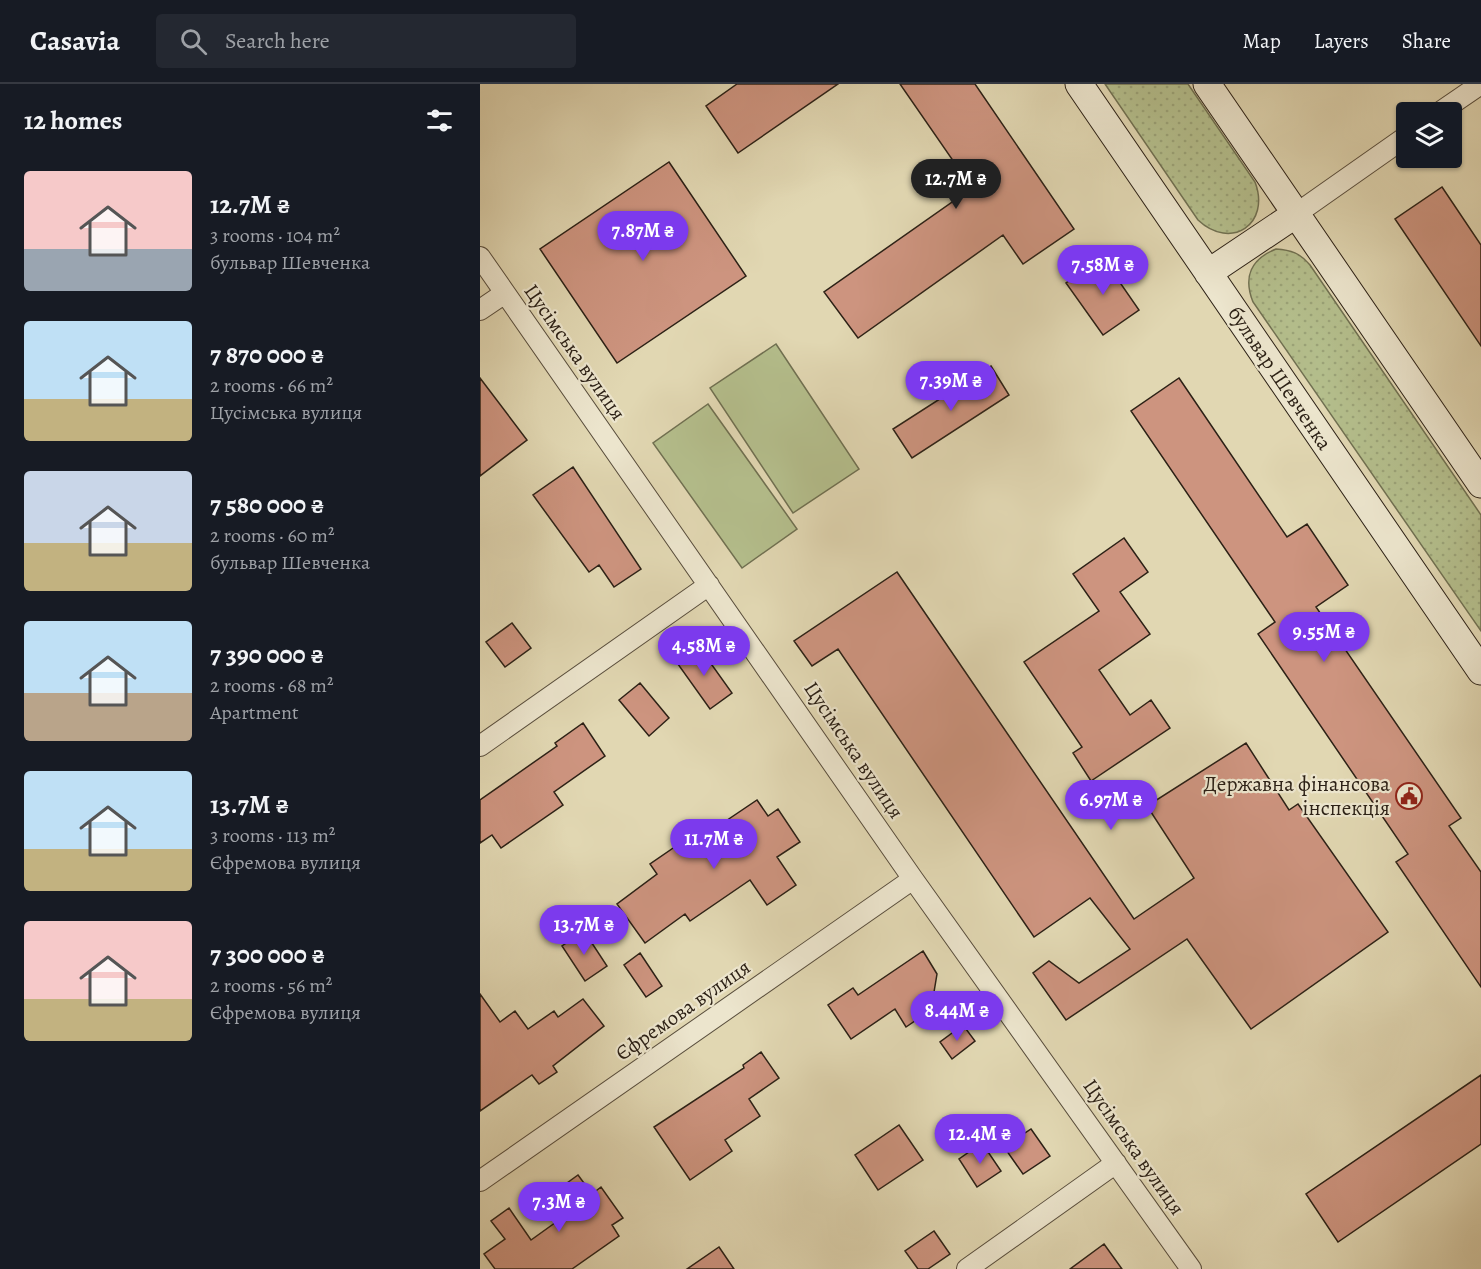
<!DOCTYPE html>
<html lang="en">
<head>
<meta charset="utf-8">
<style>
	body { margin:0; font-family:Alegreya,serif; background:#242831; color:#f1f3f6; height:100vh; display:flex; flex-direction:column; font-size:22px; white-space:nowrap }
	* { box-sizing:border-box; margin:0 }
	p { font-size:20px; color:#9ea1a6 }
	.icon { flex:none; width:33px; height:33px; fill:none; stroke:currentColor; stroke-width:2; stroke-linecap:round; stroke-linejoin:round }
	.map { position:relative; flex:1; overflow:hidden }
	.side { display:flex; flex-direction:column; background:#171b24; width:480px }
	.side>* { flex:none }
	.controls { position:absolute; left:916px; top:18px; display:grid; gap:12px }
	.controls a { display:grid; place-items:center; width:66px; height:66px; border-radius:6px; background:#171b24; box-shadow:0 2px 4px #0004; font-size:30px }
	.price { position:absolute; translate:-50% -51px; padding:0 14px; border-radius:21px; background:#7c3aed; color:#fff; font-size:20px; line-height:39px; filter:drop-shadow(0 2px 3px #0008) }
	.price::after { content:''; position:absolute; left:50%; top:36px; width:18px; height:14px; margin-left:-9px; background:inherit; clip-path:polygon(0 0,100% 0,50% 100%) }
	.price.active { background:#222; color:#fff }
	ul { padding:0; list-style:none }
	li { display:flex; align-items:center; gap:18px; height:150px; padding:0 24px }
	li span { display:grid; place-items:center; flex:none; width:168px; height:120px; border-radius:6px; color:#555 }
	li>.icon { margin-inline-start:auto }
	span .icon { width:72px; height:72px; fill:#fffc; stroke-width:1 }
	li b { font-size:26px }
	h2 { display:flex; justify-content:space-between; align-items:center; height:72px; padding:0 24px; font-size:26px }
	header { display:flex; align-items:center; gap:36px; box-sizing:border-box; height:84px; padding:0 30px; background:#171b24; border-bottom:2px solid #363941 }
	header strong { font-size:28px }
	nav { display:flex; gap:33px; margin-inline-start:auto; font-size:21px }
	.search { width:420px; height:54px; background:#242831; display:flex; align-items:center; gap:15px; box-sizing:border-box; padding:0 21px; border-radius:6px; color:#9ea1a6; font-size:22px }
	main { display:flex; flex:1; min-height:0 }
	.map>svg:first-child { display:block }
	.grass { fill:url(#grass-dots); stroke:#707051; stroke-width:1.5 }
	.park { fill:#b4be8c; stroke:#707051; stroke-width:1.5 }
	.building { fill:#cd947f; stroke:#2c2116; stroke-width:1.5 }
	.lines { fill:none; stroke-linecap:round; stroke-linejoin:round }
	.street-casing { stroke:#594e3d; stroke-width:22 }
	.secondary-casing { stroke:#2c2116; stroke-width:29 }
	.street { stroke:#ece5cd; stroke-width:20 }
	.secondary { stroke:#ece5cd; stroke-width:27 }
	.labels { text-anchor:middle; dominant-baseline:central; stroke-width:4.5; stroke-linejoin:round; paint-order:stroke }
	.street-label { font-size:21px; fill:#2c2116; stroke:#ece5cd }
	.poi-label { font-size:21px; fill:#2c2116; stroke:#ece5cd; text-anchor:end }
</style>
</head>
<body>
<header>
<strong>Casavia</strong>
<div class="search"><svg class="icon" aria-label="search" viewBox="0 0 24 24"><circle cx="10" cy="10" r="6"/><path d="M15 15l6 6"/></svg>Search here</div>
<nav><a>Map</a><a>Layers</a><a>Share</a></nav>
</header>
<main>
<section class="side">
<h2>12 homes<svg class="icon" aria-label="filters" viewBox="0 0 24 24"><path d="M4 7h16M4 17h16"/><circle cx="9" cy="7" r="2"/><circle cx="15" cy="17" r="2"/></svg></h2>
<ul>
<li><span style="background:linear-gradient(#f6c9c9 65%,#9aa5b1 0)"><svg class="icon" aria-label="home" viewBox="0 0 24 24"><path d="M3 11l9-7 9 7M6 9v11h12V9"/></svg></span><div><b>12.7M ₴</b><p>3 rooms · 104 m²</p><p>бульвар Шевченка</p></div></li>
<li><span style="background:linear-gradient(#bfe0f5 65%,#c2b280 0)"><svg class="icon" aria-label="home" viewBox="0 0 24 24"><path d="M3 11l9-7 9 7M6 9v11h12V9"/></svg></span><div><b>7 870 000 ₴</b><p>2 rooms · 66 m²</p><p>Цусімська вулиця</p></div></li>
<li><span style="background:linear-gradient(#c9d6e8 60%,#c2b280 0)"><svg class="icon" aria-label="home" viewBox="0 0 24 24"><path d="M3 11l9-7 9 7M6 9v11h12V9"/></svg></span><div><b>7 580 000 ₴</b><p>2 rooms · 60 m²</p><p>бульвар Шевченка</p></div></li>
<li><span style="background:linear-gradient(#bfe0f5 60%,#b9a48a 0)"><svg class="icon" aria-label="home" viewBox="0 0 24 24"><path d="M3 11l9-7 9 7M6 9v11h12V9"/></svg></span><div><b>7 390 000 ₴</b><p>2 rooms · 68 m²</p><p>Apartment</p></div></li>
<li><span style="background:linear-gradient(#bfe0f5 65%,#c2b280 0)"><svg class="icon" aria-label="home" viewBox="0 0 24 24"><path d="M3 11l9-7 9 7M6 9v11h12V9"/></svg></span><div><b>13.7M ₴</b><p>3 rooms · 113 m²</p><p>Єфремова вулиця</p></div></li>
<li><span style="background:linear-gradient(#f6c9c9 65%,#c2b280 0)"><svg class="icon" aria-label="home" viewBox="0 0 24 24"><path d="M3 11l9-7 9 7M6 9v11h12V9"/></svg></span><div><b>7 300 000 ₴</b><p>2 rooms · 56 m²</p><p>Єфремова вулиця</p></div></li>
</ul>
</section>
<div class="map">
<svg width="1001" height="1185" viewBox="0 0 1001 1185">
	<defs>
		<pattern id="grass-dots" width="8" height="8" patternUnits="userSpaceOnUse" patternTransform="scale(1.5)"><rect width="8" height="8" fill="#b4be8c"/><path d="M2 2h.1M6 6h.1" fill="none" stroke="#9ba378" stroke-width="1.8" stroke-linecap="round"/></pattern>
	</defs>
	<rect width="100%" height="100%" fill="#e1d7b2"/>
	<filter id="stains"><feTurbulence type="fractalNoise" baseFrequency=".00333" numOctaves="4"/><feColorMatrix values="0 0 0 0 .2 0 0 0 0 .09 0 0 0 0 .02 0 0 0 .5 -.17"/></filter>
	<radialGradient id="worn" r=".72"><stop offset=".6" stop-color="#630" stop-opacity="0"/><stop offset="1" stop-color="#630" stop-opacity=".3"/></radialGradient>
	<path class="grass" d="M625,0H708L775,98C791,140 751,167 718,136Z
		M796,165C811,166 820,169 830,181L1001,431V547L773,218C763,193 771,175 796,165Z"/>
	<path class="park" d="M296,260L379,385L313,429L230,304Z
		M228,320L317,445L262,484L173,359Z"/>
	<path class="building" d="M257,0H358L258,69L226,22Z
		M420,0H495L594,145L543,180L523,151L378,254L344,208L492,104Z
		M189,78L266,192L137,279L60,165Z
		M962,103L1001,161V262L915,135Z
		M623,174L659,226L623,251L586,199Z
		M511,282L529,311L432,374L413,345Z
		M0,294L47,356L0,392Z
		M699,294L807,453L827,440L868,501L836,523L981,734L969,742L1001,788V903L916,778L928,770L778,550L795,538L651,327Z
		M93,383L161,485L134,503L119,481L109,488L53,411Z
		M644,454L668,488L640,508L670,550L619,586L650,631L671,616L690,644L611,697L593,669L602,663L544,578L619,527L593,490Z
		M417,488L654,835L714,794L667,722L766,659L809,726L818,720L908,848L771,945L707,855L586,936L553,889L569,877L599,899L650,865L610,814L554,853L358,565L332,582L314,557Z
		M32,539L51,564L25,583L6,558Z
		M217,560L252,609L230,625L195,576Z
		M160,599L189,634L169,652L139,616Z
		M103,639L125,672L74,708L83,721L21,764L12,751L0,759V716L77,662L75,659Z
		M277,716L288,732L298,725L320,758L297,773L316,801L287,821L270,796L210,837L205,830L165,859L137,820L177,790L170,780L218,747L222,753Z
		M104,847L127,882L105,897L82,862Z
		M443,867L457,890L451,926L426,943L415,925L371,955L348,921L373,904L378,911Z
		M160,869L182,902L166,913L144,881Z
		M0,910L20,938L35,927L48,945L74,927L78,933L103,915L124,942L73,982L77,988L59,1000L52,991L0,1027Z
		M483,941L495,957L472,975L460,958Z
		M281,968L299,994L269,1015L280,1032L245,1056L252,1067L210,1096L174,1043L264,984L263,981Z
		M1001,991V1060L858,1158L826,1110Z
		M419,1041L443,1076L398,1106L375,1071Z
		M551,1045L570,1072L543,1090L524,1063Z
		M502,1059L521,1087L497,1103L479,1075Z
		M98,1091L112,1110L121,1103L143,1134L132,1141L139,1152L92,1185H15L4,1170L25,1155L11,1137L29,1124L51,1156L90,1128L76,1107Z
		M454,1147L470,1170L448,1185H438L425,1167Z
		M624,1160L642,1185H590Z
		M239,1163L254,1185H207Z"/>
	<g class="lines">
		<defs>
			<path id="street" d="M960,28L1001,0
				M816,130L927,52
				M0,173L433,795L711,1185
				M0,226L25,209
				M0,662L229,501
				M0,1097L433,795
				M487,1185L636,1079"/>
			<path id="secondary" d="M599,0L1001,587
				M727,0L1001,400
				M728,189L816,130"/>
		</defs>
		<use href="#street" class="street-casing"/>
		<use href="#secondary" class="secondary-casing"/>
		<use href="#street" class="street"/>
		<use href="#secondary" class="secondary"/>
	</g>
	<defs>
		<symbol id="civic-ring" viewBox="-11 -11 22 22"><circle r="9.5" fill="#ece5cd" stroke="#8f2418" stroke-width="1.5"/><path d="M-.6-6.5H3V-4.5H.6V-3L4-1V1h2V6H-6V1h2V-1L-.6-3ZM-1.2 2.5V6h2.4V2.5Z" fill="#8f2418"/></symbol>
	</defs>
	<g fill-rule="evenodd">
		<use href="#civic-ring" x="914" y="697" width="30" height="30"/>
	</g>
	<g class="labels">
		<g class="street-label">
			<text transform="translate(95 268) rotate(55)">Цусімська вулиця</text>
			<text transform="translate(800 294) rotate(56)">бульвар Шевченка</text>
			<text transform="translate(374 666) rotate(56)">Цусімська вулиця</text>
			<text transform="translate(203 926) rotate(-35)">Єфремова вулиця</text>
			<text transform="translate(654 1063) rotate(55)">Цусімська вулиця</text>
		</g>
		<g class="poi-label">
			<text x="910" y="700">Державна фінансова<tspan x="910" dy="24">інспекція</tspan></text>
		</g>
	</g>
	<rect width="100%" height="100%" filter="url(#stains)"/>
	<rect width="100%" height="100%" fill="url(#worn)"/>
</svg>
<div class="controls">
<a><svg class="icon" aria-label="layers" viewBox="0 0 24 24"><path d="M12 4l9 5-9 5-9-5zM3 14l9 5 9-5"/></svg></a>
</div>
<b class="price active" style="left:476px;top:126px">12.7M ₴</b>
<b class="price" style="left:163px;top:178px">7.87M ₴</b>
<b class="price" style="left:623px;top:212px">7.58M ₴</b>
<b class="price" style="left:471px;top:328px">7.39M ₴</b>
<b class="price" style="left:844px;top:579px">9.55M ₴</b>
<b class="price" style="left:224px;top:593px">4.58M ₴</b>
<b class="price" style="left:631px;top:747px">6.97M ₴</b>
<b class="price" style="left:234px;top:786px">11.7M ₴</b>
<b class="price" style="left:104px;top:872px">13.7M ₴</b>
<b class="price" style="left:477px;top:958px">8.44M ₴</b>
<b class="price" style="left:500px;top:1081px">12.4M ₴</b>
<b class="price" style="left:79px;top:1149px">7.3M ₴</b>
</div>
</main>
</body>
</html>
